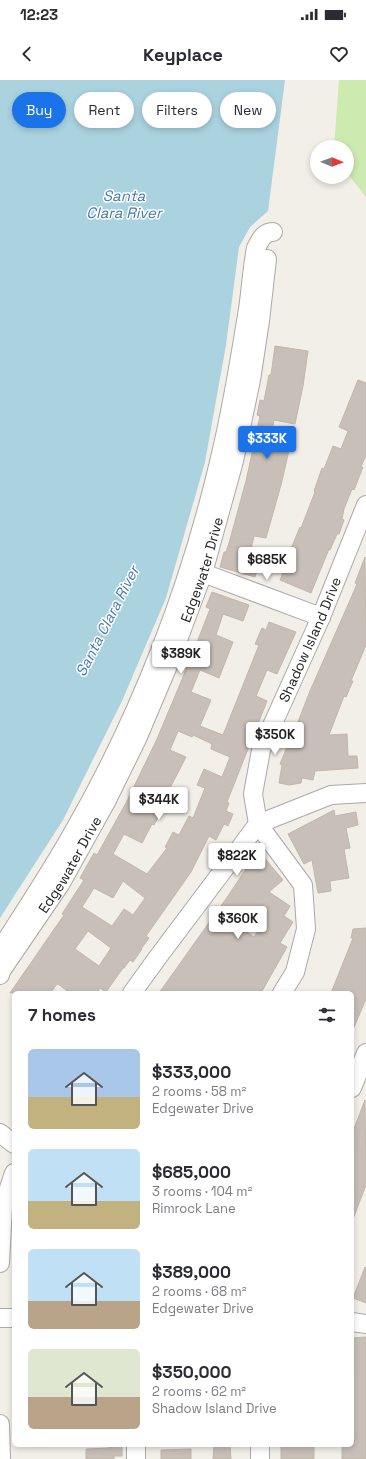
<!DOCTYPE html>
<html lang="en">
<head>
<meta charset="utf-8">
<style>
	body { margin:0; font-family:"Space Grotesk",sans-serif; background:#f2f2f3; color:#2b2b33; height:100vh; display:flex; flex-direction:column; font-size:15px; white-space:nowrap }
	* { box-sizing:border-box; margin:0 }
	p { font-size:13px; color:#7c7c81 }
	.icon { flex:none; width:22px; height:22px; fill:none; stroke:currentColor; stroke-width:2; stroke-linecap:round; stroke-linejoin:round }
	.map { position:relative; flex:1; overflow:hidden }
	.sheet { position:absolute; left:12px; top:911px; width:342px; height:456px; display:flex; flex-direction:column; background:#fff; border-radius:6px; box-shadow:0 2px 6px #0003 }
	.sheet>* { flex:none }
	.hud { position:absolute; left:12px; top:12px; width:342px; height:36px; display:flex; gap:8px }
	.needle { width:26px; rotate:91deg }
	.controls { position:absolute; left:310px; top:60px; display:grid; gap:8px }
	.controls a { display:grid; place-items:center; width:44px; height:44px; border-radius:50%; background:#fff; box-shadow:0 2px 6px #0003; font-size:20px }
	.price { position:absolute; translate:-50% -34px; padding:0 9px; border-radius:4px; background:#fff; color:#222; font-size:13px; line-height:26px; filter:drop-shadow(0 1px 2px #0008) }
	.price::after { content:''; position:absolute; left:50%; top:24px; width:12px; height:9px; margin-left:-6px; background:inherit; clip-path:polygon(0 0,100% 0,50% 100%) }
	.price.current { background:#1a73e8; color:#fff }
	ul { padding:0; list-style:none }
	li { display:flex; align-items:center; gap:12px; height:100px; padding:0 16px }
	li span { display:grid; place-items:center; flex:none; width:112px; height:80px; border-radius:6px; color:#555 }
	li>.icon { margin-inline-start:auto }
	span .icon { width:48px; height:48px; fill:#fffc; stroke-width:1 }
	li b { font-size:17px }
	h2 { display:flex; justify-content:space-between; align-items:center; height:48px; padding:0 16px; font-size:17px }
	.pill { padding:0 14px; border-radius:18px; background:#fff; box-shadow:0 2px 6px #0003; font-size:14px; line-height:36px }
	.pill.current { background:#1a73e8; color:#fff }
	.status { display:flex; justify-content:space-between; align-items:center; height:28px; padding:0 20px; background:#fff; direction:ltr }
	.status svg { height:11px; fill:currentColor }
	header { display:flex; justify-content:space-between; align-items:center; height:52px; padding:0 16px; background:#fff; font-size:18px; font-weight:800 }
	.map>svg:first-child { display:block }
	.grass { fill:#cdebb0 }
	.water { fill:#aad3df }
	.building { fill:#c7bfb8; stroke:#c4b6ab; fill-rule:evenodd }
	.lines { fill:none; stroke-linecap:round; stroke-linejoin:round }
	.minor-casing { stroke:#a9a9a9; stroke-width:20 }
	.minor { stroke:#fff; stroke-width:18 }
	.labels { text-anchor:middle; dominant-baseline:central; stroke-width:3; stroke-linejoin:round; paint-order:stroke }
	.street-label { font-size:14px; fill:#222; stroke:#fff }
	.water-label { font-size:15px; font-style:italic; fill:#4a7aab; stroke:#fff }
</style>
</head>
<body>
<div class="status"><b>12:23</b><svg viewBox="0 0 49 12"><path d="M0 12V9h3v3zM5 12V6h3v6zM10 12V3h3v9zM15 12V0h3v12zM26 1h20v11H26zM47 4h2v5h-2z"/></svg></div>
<header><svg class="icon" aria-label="back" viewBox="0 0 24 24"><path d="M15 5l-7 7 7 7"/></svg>Keyplace<svg class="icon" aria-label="heart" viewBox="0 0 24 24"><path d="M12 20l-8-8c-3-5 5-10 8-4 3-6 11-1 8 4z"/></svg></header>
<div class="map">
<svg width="366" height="1379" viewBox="0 0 366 1379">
	<rect width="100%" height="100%" fill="#f2efe9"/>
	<path class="grass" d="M339,0H366V117L347,93V67H334Z"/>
	<path class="water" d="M0,0H285L268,131L250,147L239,167L226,265L205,382L166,518L122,621L63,740L0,838Z"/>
	<path class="building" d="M275,266L308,271L303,306L295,344L274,340L270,362L290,366L281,405L266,458L254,456L249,478L259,481L255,497L220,487L224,472H226L229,463L246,401L260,336L257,335L260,320L264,321L269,295H271Z
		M358,300L366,303V375L361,387H363L354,410L352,409L344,429L342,439L344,440L339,454H337L330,470L329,469L311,513L280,500L292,471H290L300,447L301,448L315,412L314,411L322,388L324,389L333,366L341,369L348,351L339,347Z
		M365,477L366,565L351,601H353L346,617L344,616L329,655L347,654L348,676H357L358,688L315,691L313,700L302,698L301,703L289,705L279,703L282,685L280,684L297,642H298L310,611L351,518L357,504L355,503Z
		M212,512L249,525L243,541L223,534L216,555L233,562L219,598L200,590L191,612L211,620L200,646L223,655L259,565L255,564L262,548L266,550L269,542L296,552L277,594L267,590L256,616L267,621L227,722L229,723L226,731L233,734L228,746L224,744L216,760L209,756L191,792L146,856L149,858L141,869H142L133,882L130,880L124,888H123L106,912L100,908L97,913H70L58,904L56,905L51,913H10L64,835L62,834L84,800L80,798L94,773L97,775L127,721L157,659L183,597L193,570H194L210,529L206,527ZM178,651L192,657L193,655L212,664L211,669L230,677L222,697L204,689L197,705L205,708L193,738L189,736L179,755L173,752L165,767L167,768L147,794L113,774L124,754L142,763L152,744L154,745L162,730L157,727L166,711L168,712L186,677L170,670ZM123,801L145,818L133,835L124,829L112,846L82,827L94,808L113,818ZM88,851L111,868L99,886L75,869Z
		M334,730L335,736L356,732L358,745L346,748L350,768L344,769L349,798L330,801L331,811L318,813L312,780L304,784L288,754Z
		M261,774L283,800L269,812L290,826L284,836L293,842L280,863L287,867L261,913H159L228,816L248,786ZM249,827L266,838L254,857L237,845Z
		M366,848V919L352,952V913H331L353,858H351L353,849Z
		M365,1020L366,1105L353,1139L352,1054Z
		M365,1187L366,1188V1223L353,1218Z
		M366,1257V1379H342V1365H352L353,1357L352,1296H353L354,1274H352V1258Z
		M109,1365H122V1376H114V1379H86V1369L109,1368Z
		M214,1365H230L231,1379H213Z
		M281,1365H314V1379H281Z
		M191,1369V1379H161V1370Z"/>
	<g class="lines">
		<defs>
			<g id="minor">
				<path d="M191,493H203L321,537"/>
				<path d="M0,870C25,831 51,792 74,751C140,636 190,507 220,378C232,329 240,279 248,229C251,209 252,188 256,168C260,161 263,152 273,152"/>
				<path id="s1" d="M0,895L1,891L61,803L106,722L137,659L170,581L203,493L234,381L251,300L260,241L267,179"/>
				<path d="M132,913L158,877L258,744L331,715L366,713"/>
				<path id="s2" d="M282,913L295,892L306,849L303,805L258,744L253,714L261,670L321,537L366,425"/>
				<path d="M352,1008L366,973"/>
				<path d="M0,1053L14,1064"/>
				<path d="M0,1183L3,1126L14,1093"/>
				<path d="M0,1238H14"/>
				<path d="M352,1242L366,1244"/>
				<path d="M0,1344L1,1379"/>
				<path d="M136,1365V1379"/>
				<path d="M260,1365V1379"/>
			</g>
		</defs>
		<use href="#minor" class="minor-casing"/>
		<use href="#minor" class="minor"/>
	</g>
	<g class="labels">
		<g class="street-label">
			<text stroke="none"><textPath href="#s1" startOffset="455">Edgewater Drive</textPath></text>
			<text stroke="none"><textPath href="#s2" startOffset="385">Shadow Island Drive</textPath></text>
			<text stroke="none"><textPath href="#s1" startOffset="131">Edgewater Drive</textPath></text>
		</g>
		<g class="water-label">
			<text x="124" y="115">Santa<tspan x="124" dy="17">Clara River</tspan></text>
			<text transform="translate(107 541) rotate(-63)">Santa Clara River</text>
		</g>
	</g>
</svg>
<div class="controls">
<a><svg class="needle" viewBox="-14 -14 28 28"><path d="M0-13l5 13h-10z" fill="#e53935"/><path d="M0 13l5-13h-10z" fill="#7c7c81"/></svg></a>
</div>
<b class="price current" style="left:267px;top:380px">$333K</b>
<b class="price" style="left:267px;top:501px">$685K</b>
<b class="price" style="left:181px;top:595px">$389K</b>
<b class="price" style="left:275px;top:676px">$350K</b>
<b class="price" style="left:159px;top:741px">$344K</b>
<b class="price" style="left:237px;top:797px">$822K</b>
<b class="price" style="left:238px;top:860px">$360K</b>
<div class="hud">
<a class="pill current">Buy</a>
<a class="pill">Rent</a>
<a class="pill">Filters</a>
<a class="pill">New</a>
</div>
<section class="sheet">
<h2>7 homes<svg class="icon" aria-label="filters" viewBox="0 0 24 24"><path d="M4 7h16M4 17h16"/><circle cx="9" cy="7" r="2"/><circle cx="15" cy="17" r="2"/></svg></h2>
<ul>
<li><span style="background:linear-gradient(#a9c7e8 60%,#c2b280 0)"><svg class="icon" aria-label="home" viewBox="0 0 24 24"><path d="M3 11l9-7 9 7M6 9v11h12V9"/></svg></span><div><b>$333,000</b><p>2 rooms · 58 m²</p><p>Edgewater Drive</p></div></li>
<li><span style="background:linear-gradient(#bfe0f5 65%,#c2b280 0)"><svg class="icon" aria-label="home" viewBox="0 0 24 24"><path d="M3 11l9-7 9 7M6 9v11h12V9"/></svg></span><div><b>$685,000</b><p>3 rooms · 104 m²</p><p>Rimrock Lane</p></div></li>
<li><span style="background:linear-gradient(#bfe0f5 65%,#b9a48a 0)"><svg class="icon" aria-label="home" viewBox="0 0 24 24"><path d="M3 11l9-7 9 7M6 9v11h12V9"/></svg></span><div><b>$389,000</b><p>2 rooms · 68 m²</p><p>Edgewater Drive</p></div></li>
<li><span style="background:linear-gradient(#dfe7d0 60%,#b9a48a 0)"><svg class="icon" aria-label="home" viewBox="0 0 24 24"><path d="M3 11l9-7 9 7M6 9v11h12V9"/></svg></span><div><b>$350,000</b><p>2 rooms · 62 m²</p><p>Shadow Island Drive</p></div></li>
</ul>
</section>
</div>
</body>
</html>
